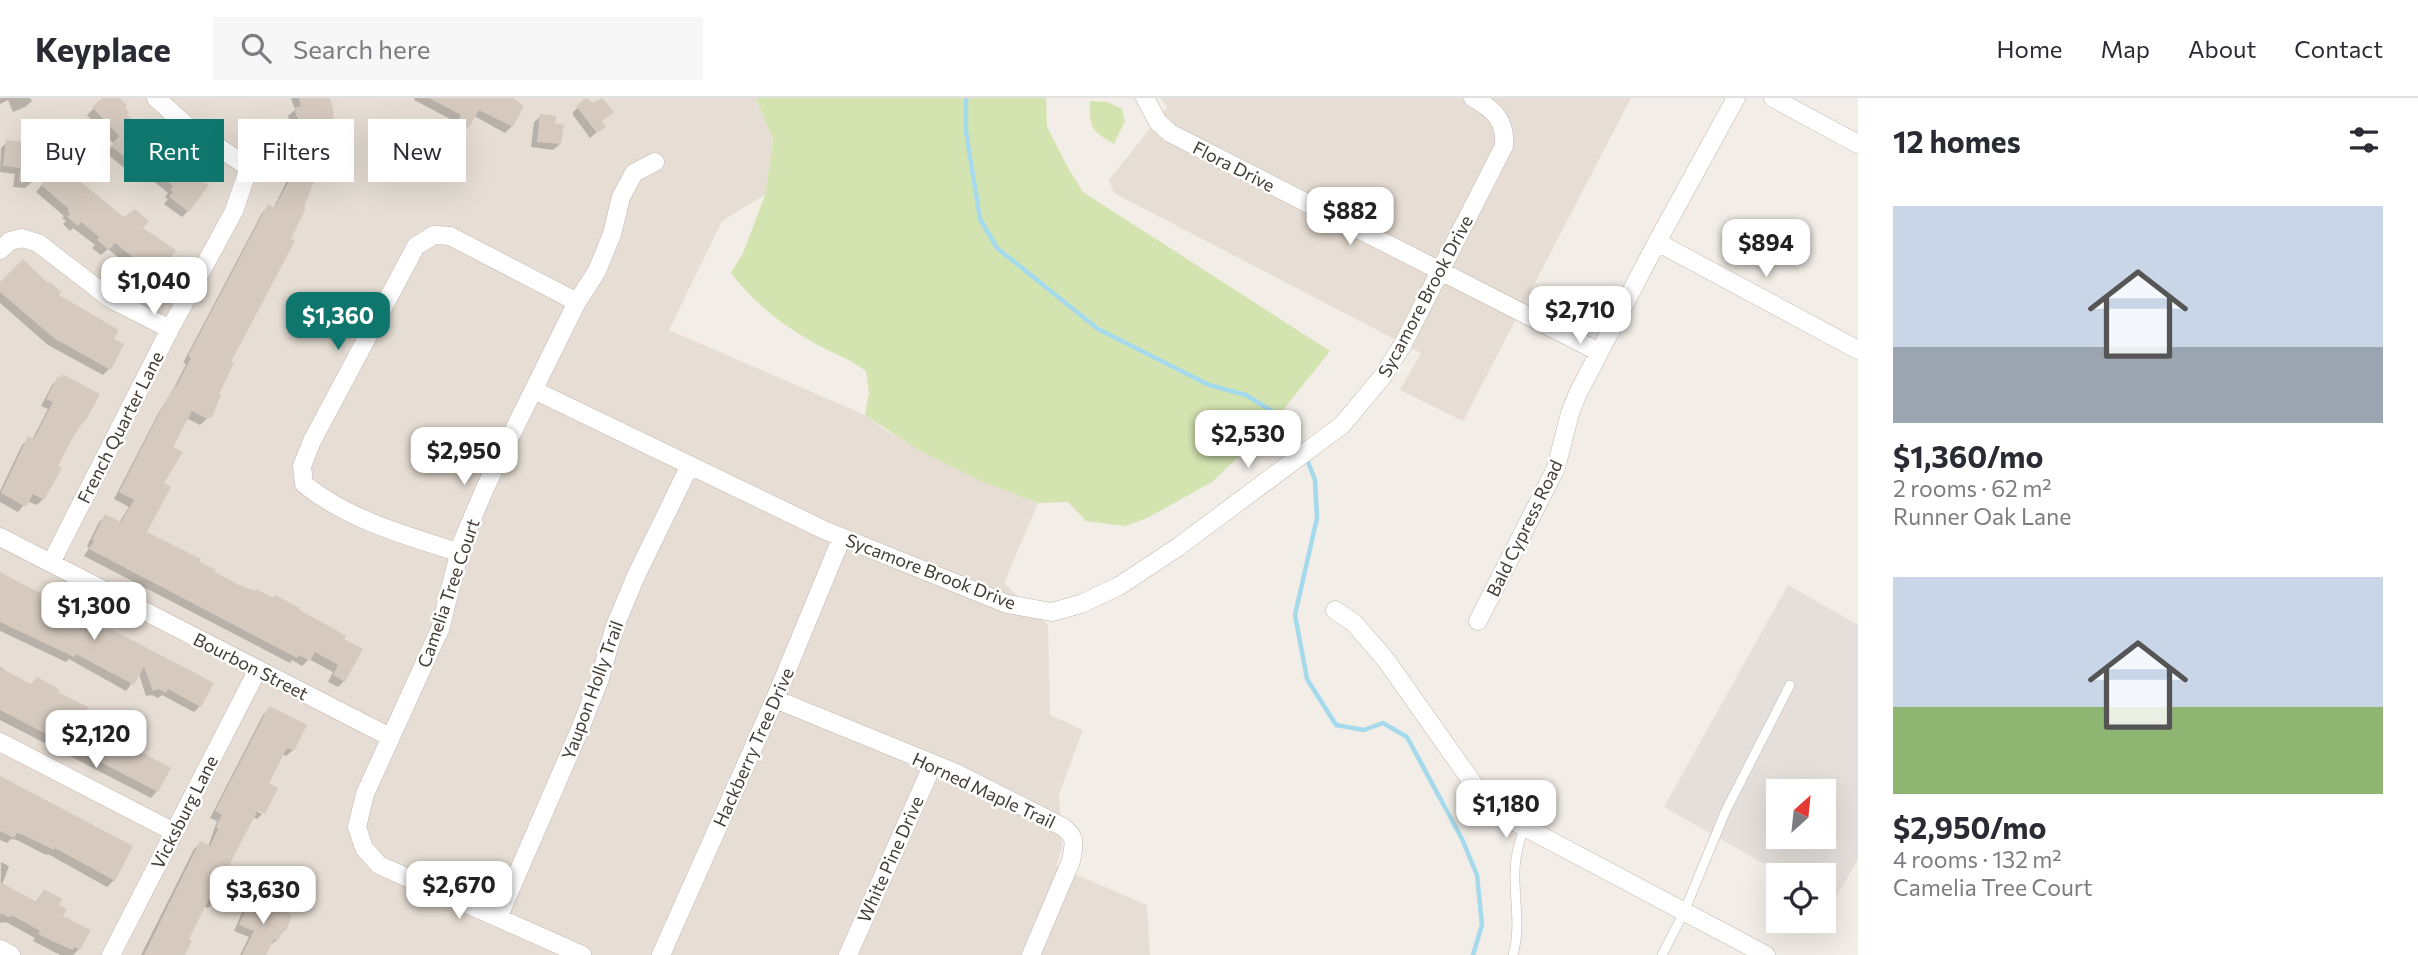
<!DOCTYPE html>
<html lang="en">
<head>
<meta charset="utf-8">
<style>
	body { margin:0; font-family:Commissioner,sans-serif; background:#f7f7f7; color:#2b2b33; height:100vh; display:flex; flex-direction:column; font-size:26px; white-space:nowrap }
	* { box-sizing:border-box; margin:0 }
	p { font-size:23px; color:#7c7c81 }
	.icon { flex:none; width:38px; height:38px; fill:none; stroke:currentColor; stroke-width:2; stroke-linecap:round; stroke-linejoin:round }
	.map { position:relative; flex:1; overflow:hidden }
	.details { display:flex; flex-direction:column; background:#fff; width:560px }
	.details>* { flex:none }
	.guide { position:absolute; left:21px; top:21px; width:665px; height:63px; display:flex; gap:14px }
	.needle { width:46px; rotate:27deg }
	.tools { position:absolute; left:1766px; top:681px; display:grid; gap:14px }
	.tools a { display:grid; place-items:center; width:70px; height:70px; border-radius:0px; background:#fff; box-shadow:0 7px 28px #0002; font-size:35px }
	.price { position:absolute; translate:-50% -60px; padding:0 16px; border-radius:14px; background:#fff; color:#222; font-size:23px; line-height:46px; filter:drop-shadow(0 2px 4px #0008) }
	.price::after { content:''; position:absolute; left:50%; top:42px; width:21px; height:16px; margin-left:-10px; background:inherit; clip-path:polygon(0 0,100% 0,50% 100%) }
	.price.current { background:#0f766e; color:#fff }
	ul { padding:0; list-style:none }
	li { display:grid; align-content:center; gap:14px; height:371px; padding:0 35px }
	li span { display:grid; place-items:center; height:217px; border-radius:0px; color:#555 }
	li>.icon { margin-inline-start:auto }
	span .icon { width:126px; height:126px; fill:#fffc; stroke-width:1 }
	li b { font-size:30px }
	h2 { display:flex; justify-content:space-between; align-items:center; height:84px; padding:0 35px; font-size:30px }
	.pill { padding:0 24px; border-radius:0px; background:#fff; box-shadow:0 7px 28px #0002; font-size:24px; line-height:63px }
	.pill.current { background:#0f766e; color:#fff }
	header { display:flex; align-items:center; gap:42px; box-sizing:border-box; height:98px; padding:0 35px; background:#fff; border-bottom:2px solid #e1e1e2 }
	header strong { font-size:33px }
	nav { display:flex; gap:38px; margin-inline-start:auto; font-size:24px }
	.search { width:490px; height:63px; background:#f7f7f7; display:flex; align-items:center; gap:18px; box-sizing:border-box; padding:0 24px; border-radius:0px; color:#7c7c81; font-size:26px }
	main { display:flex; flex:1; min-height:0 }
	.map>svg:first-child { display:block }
	.residential { fill:#e6ded4 }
	.industrial { fill:#e4dfdb; fill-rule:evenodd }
	.green { fill:#d4e4b1 }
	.shadow { fill:#0003 }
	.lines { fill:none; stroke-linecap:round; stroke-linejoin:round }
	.stream { stroke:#a5d9ec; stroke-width:4.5 }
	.building { fill:#d6cabf }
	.lane-casing { stroke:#c0b6ac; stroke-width:10 }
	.street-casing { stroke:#c0b6ac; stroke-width:19 }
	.lane { stroke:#fff; stroke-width:9 }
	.street { stroke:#fff; stroke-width:18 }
	.labels { text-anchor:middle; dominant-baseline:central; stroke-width:5; stroke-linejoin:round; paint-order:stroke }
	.street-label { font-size:18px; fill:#443d36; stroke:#fff }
</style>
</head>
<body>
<header>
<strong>Keyplace</strong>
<div class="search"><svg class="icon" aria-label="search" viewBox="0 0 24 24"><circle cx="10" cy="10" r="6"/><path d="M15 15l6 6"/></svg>Search here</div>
<nav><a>Home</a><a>Map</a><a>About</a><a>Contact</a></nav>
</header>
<main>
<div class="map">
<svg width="1858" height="857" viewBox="0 0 1858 857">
	<rect width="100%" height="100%" fill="#f2ede6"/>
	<path class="residential" d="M0,0H756L773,42L765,97L722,123L669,232L865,317L885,332L975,380L1038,405L1004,485L1048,527L1050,617L1083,632L1059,696L1062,750L1056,768L1147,807L1150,857H0Z
		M1161,0H1631L1463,323L1400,292L1421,255L1114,95L1109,82L1167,9Z"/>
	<path class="industrial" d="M1788,487L1858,527V761L1833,805L1824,800V777H1784L1664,709ZM1778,693H1824V738H1778Z"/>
	<path class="green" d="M756,0H1046L1047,29L1067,68L1083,94L1330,253L1271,327L1212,384L1147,420L1125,428L1086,423L1068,404L1038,405L981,383L920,353L865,317L869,295L866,273C848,259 828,254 809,242C779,225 752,202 731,175L743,155L765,97L773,42Z
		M1090,3L1108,4L1122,11L1125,23L1114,46C1091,33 1089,29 1090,3Z"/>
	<path class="shadow" d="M0,0H30L32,3L25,9L13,14L8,2L0,6Z
		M104,0H113L124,17L145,34L158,39L192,67L197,80L188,113L182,119L164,106L168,101L165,99L168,95L134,67L128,73L106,55L114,46L87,17Z
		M291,0H328L333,35L342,58L335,65L319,66L229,264L210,318L200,327L186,320L171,349L162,386L145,435L212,475L342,542L344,583L338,589L328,584L333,574L309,561L302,568L292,562L290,565L84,458L89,450L87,448L99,424L106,418L119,425L129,409L114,401L159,314L173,292L186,266L183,265L262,115L268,109L273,111L297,62L295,39L288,18L295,12Z
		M415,0H508L512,28L505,35L474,18L462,35L453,30L456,24L414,2Z
		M588,1L593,8L612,14L601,24L604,28L590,40L573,17V14Z
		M541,18L560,46L553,52L531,49L534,24Z
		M7,44L32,84L25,90L13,89L15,76L0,74L1,50Z
		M59,66L78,85L124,122L141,131L154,181L148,187L137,180L140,176L108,151L101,157L92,150L95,147L73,130L70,133L63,126L66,123L62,120L64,118L36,94Z
		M0,186L56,197L111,242L109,271L103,277L48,247L0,205Z
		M58,281L85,321L68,344L43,401L37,407L27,403L18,414L0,404V393L22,347L29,340L32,342L48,311L41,308L52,287Z
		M0,476L79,521L200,608L194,614L162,597L158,600L152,597L146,598L139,576L126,593L69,561L66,564L0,533Z
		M0,569L6,573L5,575L31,588L56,594L80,622L115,641L123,630L157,693L151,700L0,622Z
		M270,611L293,652L286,658L282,656L249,709L262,716L257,721L252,718L221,778L215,804L208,810L204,808L187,842L184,857H141L194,751L201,745L208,749L217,723L210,720L263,617Z
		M4,680L6,683L130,749L114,782L107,789L48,756L46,757L17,742L11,741L7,745L0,742V682Z
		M1,764L9,768L2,787L35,805L44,793L56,808L79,851L73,857H60L33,843L35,840L6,824L0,825Z
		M251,802L284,832L277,842L269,848L264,857H240L249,839L234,833L245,808Z"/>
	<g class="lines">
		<path class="stream" d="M966,0V34L980,121L997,150L1098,231L1209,287L1246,297L1278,317L1303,350
			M1306,359L1315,382L1317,420L1295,517L1307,581L1336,627L1364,632L1383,625L1407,639L1462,741L1477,777L1482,827L1473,857"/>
	</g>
	<path class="building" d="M102,0H119L127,7L125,9L129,14L127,17L145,32L150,27L162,37L161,39L192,65L195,61L207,70L200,80L209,87L189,114L169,99L173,94L170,92L173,88L141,62L136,68L111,48L119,38L92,9Z
		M299,0H330L333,11L334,33L341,32L344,59L323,61L304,109L306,110L291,141L295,143L231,264L234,265L219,296L221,297L212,319L207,321L192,313L173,349L183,354L164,385L171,389L147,434L201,461L200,464L216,472L215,474L239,487L255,493L256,491L273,500L275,497L300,510L299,512L329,528L346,538L344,541L363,551L345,584L333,577L338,567L315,554L310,563L299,557L297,560L89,451L94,443L92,442L105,416L121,424L134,402L119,394L164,306L174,288L176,289L191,260L188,258L268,106L274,110L291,80L303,55L301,32L294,10L301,8Z
		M429,0H513L524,8L513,29L479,12L469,30L458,23L461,17Z
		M586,0L593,5L602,0L614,14L602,23L606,29L597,35L576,8Z
		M540,16L556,18L555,25L564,27L561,46L537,44Z
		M6,42L35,45L33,84L19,83L20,70L3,68Z
		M65,57L88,76L81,84L124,119L135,111L149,123L143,130L176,152L155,182L142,173L145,169L115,145L109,152L97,142L99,139L81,124L78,128L67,119L70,116L67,113L69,111L41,87Z
		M23,161L48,185L50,184L61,194L59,197L119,232L114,241L124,246L111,272L55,241L0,194V184Z
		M62,276L100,296L86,322L84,321L70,345L58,368L62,370L44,402L33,396L26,409L1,395L28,338L34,341L53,304L46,301L58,278L61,280Z
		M0,474L82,517L81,520L106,532L107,530L130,541L214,585L201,609L168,591L166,595L159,591L153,593L144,569L134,587L76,556L74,559L0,524Z
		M0,570L31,586L37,579L59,591L58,594L88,609L82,622L117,640L123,628L148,641L141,654L171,670L158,694L0,612Z
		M269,608L307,627L294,653L287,650L269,685L278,690L265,716L258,712L224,777L229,780L216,805L209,801L189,841L192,843L185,857H144L200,743L210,748L218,731L216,728L222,717L215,713Z
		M0,678L133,748L115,783L55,750L54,752L23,737L17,735L14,740L0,733Z
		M0,784L37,804L44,791L62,801L59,807L67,811L63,818L91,832L80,852L74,849L73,852L68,850L52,843L38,836L40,833L13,818L8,819L0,815Z
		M251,799L292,817L286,833L283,832L278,843L274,841L266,857H242L254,833L239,827Z"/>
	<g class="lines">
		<defs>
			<path id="lane" d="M1513,857C1521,830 1514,801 1515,773C1515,758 1519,744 1524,730
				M1662,857L1684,814L1726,712L1790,587"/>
			<path id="street" d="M1145,0L1158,24L1170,35L1599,254
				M1773,0L1858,46
				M1657,144L1858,252
				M0,152L10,143L22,140L38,145L111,201L170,231
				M534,292L824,432L1007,506L1052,514L1081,506L1119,488L1178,449L1342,327L1383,278L1403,246L1504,48C1506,23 1494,11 1473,0
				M0,439L390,639
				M458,454C404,437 349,422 304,386L302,368L312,343L416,148L434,137L450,138L577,204
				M51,465L170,231L234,113L248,72L242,65L187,28L156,0
				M1335,512L1354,525L1386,562L1484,701L1498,715L1766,857
				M1478,523L1556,370L1570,315L1578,295L1657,144L1736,0
				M775,601L956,675L1063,729C1077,740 1074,746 1071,763L1031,857
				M0,644L174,734
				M498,820L578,636L599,583L615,528L636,478L690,367
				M0,851L11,857
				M111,857L258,571
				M582,857L379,767L364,750L357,729L365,696L440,531L462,444L486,388L577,204L597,173L612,136L621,99L634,75L655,64
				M661,857L775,601L842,439
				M848,857L933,666"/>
		</defs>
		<use href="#lane" class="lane-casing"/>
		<use href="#street" class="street-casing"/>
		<use href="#lane" class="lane"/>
		<use href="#street" class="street"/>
	</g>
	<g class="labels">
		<g class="street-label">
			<text transform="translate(1234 68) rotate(27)">Flora Drive</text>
			<text transform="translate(1425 198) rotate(-62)">Sycamore Brook Drive</text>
			<text transform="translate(120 329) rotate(-63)">French Quarter Lane</text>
			<text transform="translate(1524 430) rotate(-64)">Bald Cypress Road</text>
			<text transform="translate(931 473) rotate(21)">Sycamore Brook Drive</text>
			<text transform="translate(448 495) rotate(-71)">Camelia Tree Court</text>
			<text transform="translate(251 568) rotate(27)">Bourbon Street</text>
			<text transform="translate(592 592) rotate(-70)">Yaupon Holly Trail</text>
			<text transform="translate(753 649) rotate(-66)">Hackberry Tree Drive</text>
			<text transform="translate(984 692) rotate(25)">Horned Maple Trail</text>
			<text transform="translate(184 714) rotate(-63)">Vicksburg Lane</text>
			<text transform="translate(890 761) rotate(-66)">White Pine Drive</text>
		</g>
	</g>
</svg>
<div class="tools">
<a><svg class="needle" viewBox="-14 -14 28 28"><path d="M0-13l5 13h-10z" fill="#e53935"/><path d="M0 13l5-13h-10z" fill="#7c7c81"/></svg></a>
<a><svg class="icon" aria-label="locate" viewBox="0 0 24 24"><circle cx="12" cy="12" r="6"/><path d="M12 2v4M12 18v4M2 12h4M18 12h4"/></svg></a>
</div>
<b class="price" style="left:1350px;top:149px">$882</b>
<b class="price" style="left:1766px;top:181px">$894</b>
<b class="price" style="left:154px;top:219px">$1,040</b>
<b class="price" style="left:1580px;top:248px">$2,710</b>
<b class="price current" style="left:338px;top:254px">$1,360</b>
<b class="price" style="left:1248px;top:372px">$2,530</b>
<b class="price" style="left:464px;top:389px">$2,950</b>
<b class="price" style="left:94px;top:544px">$1,300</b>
<b class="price" style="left:96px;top:672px">$2,120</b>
<b class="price" style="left:1506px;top:742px">$1,180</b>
<b class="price" style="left:459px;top:823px">$2,670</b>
<b class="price" style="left:263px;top:828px">$3,630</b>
<div class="guide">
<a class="pill">Buy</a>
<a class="pill current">Rent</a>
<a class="pill">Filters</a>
<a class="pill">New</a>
</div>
</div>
<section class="details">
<h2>12 homes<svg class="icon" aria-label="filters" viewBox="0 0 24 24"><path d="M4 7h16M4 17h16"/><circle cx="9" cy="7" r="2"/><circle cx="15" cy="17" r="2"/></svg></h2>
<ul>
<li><span style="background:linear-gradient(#c9d6e8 65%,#9aa5b1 0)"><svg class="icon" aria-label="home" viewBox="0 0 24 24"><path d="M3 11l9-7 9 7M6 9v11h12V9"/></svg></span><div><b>$1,360/mo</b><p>2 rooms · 62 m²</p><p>Runner Oak Lane</p></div></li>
<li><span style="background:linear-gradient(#c9d6e8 60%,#8fb573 0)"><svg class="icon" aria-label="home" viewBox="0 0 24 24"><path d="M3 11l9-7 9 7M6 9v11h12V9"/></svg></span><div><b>$2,950/mo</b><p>4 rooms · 132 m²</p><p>Camelia Tree Court</p></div></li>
</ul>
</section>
</main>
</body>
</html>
